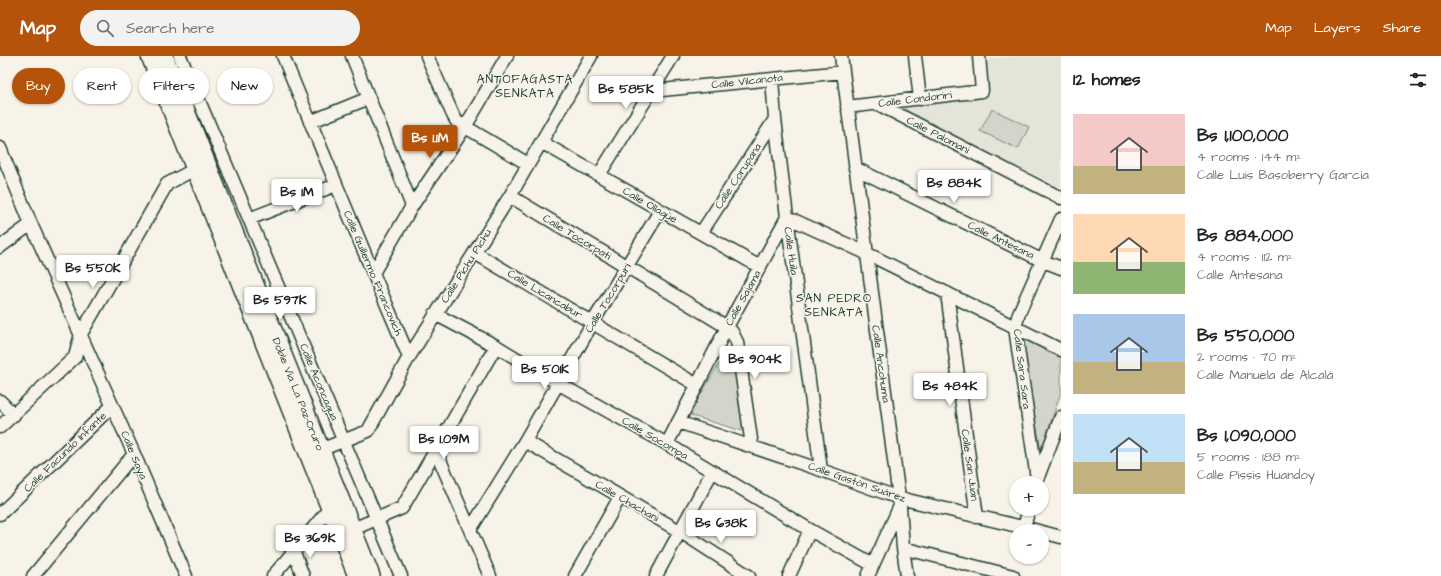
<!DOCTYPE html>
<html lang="en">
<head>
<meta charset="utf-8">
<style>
	body { margin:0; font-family:"Architects Daughter",sans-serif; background:#f2f2f2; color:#222; height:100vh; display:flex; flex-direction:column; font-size:15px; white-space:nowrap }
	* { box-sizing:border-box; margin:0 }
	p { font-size:13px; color:#767676 }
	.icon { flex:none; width:22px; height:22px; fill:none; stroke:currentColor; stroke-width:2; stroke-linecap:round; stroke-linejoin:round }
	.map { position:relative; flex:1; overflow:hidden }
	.sheet { display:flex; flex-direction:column; background:#fff; width:380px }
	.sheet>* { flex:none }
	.banner { position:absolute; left:12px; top:12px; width:380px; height:36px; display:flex; gap:8px }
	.controls { position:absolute; left:1009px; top:420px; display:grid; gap:8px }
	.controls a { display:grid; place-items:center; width:40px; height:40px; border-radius:50%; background:#fff; box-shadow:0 1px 3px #0004; font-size:20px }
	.price { position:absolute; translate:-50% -34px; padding:0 9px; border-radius:4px; background:#fff; color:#222; font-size:13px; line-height:26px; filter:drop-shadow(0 1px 2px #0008) }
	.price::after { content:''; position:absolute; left:50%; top:24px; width:12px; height:9px; margin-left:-6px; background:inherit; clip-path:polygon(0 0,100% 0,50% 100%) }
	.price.on { background:#b45309; color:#fff }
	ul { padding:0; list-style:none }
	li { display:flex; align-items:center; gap:12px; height:100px; padding:0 12px }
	li span { display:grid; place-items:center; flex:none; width:112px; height:80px; border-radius:0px; color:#555 }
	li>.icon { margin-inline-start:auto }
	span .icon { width:48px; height:48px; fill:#fffc; stroke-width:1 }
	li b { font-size:17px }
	h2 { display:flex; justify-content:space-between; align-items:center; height:48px; padding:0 12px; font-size:17px }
	.pill { padding:0 14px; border-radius:18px; background:#fff; box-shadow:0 1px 3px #0004; font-size:14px; line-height:36px }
	.pill.on { background:#b45309; color:#fff }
	header { display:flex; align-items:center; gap:24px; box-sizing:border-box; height:56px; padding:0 20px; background:#b45309; color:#fff }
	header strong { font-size:19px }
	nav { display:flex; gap:22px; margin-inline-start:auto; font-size:14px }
	.search { width:280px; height:36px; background:#f2f2f2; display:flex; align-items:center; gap:10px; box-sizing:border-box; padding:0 14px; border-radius:22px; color:#767676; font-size:15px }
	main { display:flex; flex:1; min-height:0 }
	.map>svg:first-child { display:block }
	.built { fill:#e5e4d9 }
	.green { fill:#d3d5ca; stroke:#79897f }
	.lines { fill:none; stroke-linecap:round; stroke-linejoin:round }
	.minor-casing { stroke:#1f3d34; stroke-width:15 }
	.highway-casing { stroke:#1f3d34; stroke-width:20 }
	.minor { stroke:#f7f3e8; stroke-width:12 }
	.highway { stroke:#f7f3e8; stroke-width:17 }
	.labels { text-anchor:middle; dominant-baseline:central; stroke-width:3; stroke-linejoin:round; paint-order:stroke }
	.street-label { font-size:11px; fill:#1f3d34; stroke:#f7f3e8 }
	.neighbourhood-label { font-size:12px; letter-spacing:1px; fill:#1f3d34; stroke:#f7f3e8 }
</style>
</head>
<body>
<header>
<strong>Map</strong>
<div class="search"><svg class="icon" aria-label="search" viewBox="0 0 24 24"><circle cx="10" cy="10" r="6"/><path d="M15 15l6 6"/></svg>Search here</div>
<nav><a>Map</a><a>Layers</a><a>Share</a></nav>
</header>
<main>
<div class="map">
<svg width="1061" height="520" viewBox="0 0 1061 520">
	<rect width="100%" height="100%" fill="#f7f3e8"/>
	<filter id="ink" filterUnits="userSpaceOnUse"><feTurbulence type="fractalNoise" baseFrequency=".025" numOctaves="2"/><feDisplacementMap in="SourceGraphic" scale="8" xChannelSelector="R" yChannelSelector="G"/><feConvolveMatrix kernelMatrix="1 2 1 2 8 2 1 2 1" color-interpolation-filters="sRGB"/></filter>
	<g filter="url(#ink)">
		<path class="built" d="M1016,0H1061V132L896,52L990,39L986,3Z"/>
		<path class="green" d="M992,53L1029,71L1018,93L980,75Z
			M1021,281L1061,299V336L1041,395Z
			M731,295L735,298L745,372L742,375L692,360L691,355L726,296Z"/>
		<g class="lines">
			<defs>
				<path id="minor" d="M180,0L401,520
					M283,0L373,217L409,301
					M352,0L412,150
					M427,0L453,59L457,66L528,108
					M841,0L900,450L903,492L907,520
					M915,0L920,43
					M772,23L775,63L787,161L821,414
					M652,35L843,16
					M878,48L1061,142
					M847,51L982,35L979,0
					M310,66L369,42
					M541,86L760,211
					M0,92L31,168L134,398L186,520
					M855,112L1043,205L1061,212
					M599,119L673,0
					M510,140L727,271L732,276L737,286L752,390
					M249,163L336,129
					M701,177L775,63
					M0,191L31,168
					M475,197L697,329
					M373,217L412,150L465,71L507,0
					M947,237L977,461
					M435,258L496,290L559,328L667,388L810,474L873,509
					M0,345L14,359
					M678,366L821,414L899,442L1039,475
					M0,371L75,301L81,278L167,128L195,113
					M525,385L681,476L749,520
					M667,388L727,271L787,161L866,197L1061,294
					M320,394L368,375L409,301L510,140L591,0
					M436,395L490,520
					M1038,421L1061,361
					M1037,423L1015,272L1019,257L1061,163
					M0,458L112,350
					M1024,471L1029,453
					M353,473L402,452L496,290
					M470,474L525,385L593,266L660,155
					M1042,476L1061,481
					M903,492L1013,520
					M294,496L303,520
					M33,520L134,398
					M273,520L330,452
					M575,520L620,441
					M656,520L712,416
					M789,520L810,474
					M868,520L899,452"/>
				<path id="highway" d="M150,0L357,520
					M164,0L371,520"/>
			</defs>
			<use href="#minor" class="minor-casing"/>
			<use href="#highway" class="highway-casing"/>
			<use href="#minor" class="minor"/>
			<use href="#highway" class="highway"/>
		</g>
	</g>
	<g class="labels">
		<g class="street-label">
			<text transform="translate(747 25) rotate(-6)">Calle Vilcanota</text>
			<text transform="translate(915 43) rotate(-7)">Calle Condoriri</text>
			<text transform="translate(938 79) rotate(27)">Calle Palomani</text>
			<text transform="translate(738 120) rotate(-57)">Calle Corupana</text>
			<text transform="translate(650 149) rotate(30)">Calle Ollagüe</text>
			<text transform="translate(577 181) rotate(31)">Calle Tocorpati</text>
			<text transform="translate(1001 184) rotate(26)">Calle Antesana</text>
			<text transform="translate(791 195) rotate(82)">Calle Huila</text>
			<text transform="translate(466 210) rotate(-58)">Calle Pichu Pichu</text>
			<text transform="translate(373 217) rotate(67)">Calle Guillermo Francovich</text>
			<text transform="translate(545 238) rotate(31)">Calle Licancabur</text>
			<text transform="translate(608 242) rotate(-59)">Calle Tocorpuri</text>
			<text transform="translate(743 242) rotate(-61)">Calle Sajama</text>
			<text transform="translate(881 308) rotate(82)">Calle Ancohuma</text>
			<text transform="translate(1022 313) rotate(83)">Calle Sara Sara</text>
			<text transform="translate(319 326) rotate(67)">Calle Aconcagua</text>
			<text transform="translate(298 338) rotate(68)">Doble Vía La Paz-Oruro</text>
			<text transform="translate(655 382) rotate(30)">Calle Socompa</text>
			<text transform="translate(65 396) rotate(-44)">Calle Facundo Infante</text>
			<text transform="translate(134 399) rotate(67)">Calle Saya</text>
			<text transform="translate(970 409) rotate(82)">Calle San Juan</text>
			<text transform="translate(857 426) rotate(19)">Calle Gastón Suárez</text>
			<text transform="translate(627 445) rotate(30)">Calle Chachani</text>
		</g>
		<g class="neighbourhood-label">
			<text x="525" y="23">ANTOFAGASTA<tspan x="525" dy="14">SENKATA</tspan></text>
			<text x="834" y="242">SAN PEDRO<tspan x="834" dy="14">SENKATA</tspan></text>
		</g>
	</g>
</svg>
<div class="controls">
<a>+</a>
<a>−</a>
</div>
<b class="price" style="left:626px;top:54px">Bs 585K</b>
<b class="price on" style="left:430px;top:103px">Bs 1.1M</b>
<b class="price" style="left:954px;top:148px">Bs 884K</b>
<b class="price" style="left:297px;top:157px">Bs 1M</b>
<b class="price" style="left:93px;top:233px">Bs 550K</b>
<b class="price" style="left:280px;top:265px">Bs 597K</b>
<b class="price" style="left:755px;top:324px">Bs 904K</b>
<b class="price" style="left:545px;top:334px">Bs 501K</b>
<b class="price" style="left:950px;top:351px">Bs 484K</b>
<b class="price" style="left:444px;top:404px">Bs 1.09M</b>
<b class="price" style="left:721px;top:488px">Bs 638K</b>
<b class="price" style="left:310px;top:503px">Bs 369K</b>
<div class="banner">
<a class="pill on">Buy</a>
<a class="pill">Rent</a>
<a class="pill">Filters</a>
<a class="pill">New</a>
</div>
</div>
<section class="sheet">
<h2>12 homes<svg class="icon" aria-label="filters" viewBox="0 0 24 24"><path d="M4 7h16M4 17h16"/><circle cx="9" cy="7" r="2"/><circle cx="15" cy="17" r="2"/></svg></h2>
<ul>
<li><span style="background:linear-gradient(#f6c9c9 65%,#c2b280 0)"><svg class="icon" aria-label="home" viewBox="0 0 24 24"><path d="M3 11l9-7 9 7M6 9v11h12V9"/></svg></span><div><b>Bs 1,100,000</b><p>4 rooms · 144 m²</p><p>Calle Luis Basoberry García</p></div></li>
<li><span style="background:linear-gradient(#ffd9b3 60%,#8fb573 0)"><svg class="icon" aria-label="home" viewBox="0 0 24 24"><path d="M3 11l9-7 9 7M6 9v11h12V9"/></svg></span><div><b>Bs 884,000</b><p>4 rooms · 112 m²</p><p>Calle Antesana</p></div></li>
<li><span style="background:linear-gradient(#a9c7e8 60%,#c2b280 0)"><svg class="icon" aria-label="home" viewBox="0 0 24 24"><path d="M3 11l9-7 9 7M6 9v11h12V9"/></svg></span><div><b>Bs 550,000</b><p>2 rooms · 70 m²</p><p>Calle Manuela de Alcalá</p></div></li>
<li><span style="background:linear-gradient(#bfe0f5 60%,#c2b280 0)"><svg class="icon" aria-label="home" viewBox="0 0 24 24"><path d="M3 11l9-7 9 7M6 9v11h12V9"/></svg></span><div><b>Bs 1,090,000</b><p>5 rooms · 188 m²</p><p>Calle Pissis Huandoy</p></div></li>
</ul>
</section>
</main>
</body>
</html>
